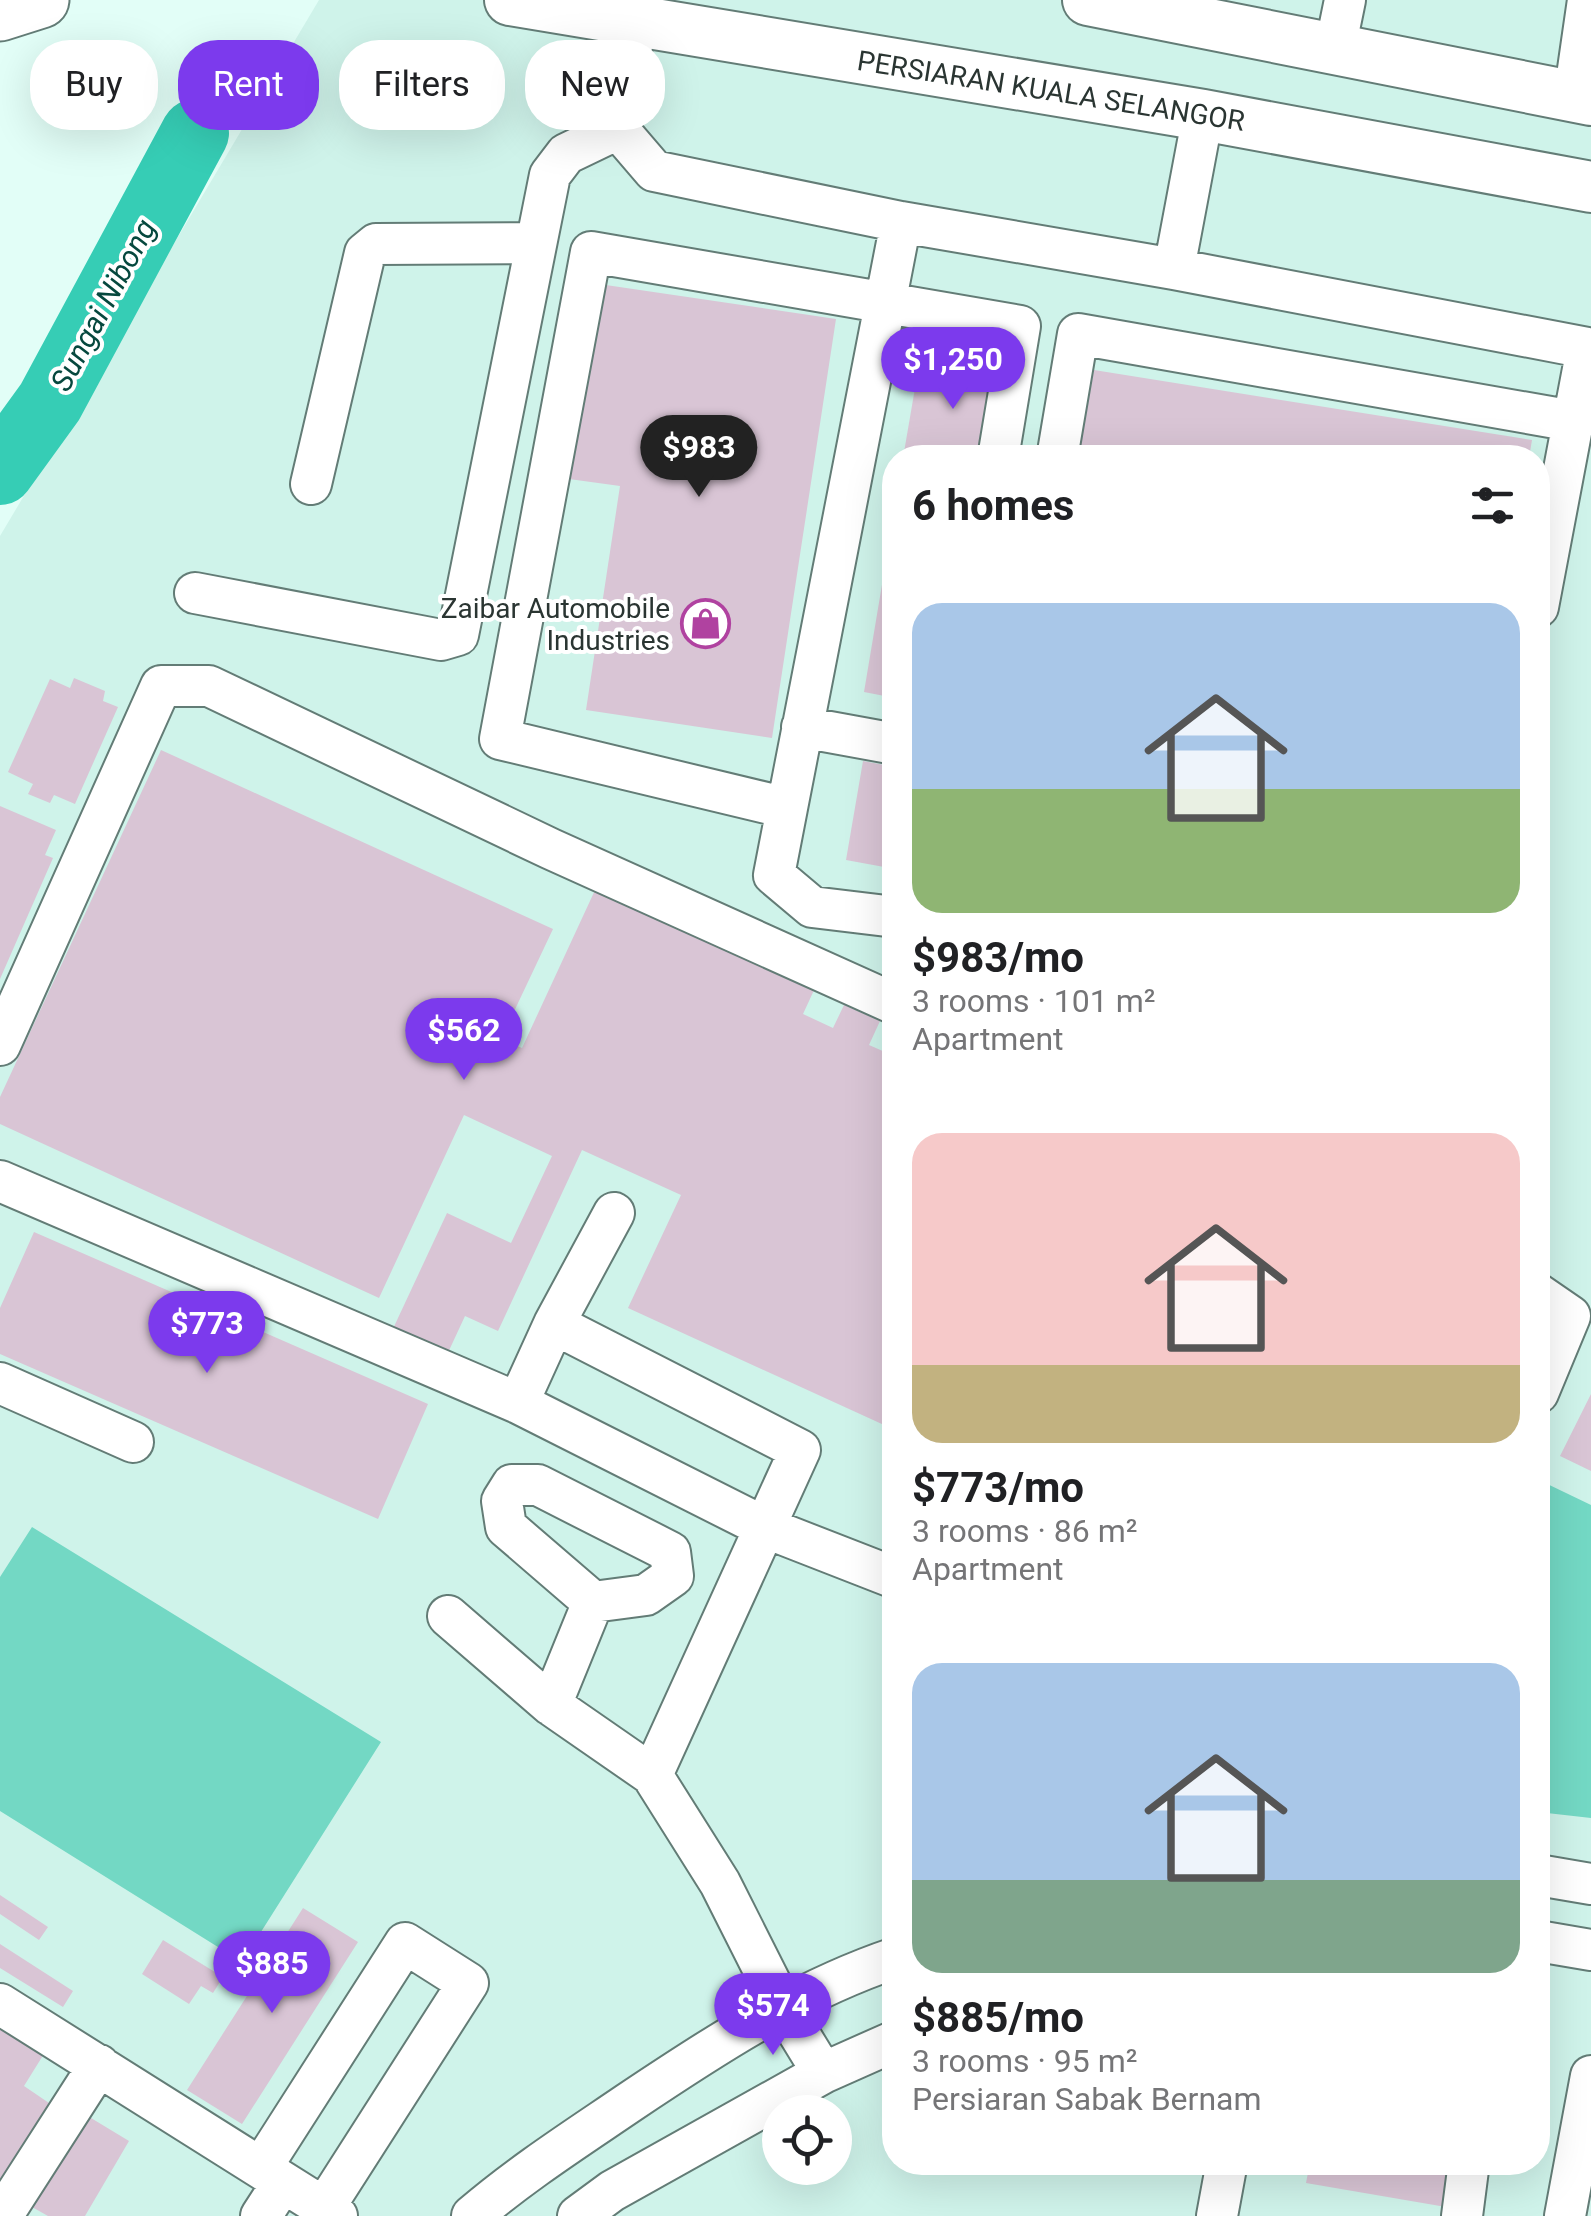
<!DOCTYPE html>
<html lang="en">
<head>
<meta charset="utf-8">
<style>
	body { margin:0; font-family:Roboto,sans-serif; background:#f2f2f2; color:#202124; height:100vh; display:flex; flex-direction:column; font-size:38px; white-space:nowrap }
	* { box-sizing:border-box; margin:0 }
	p { font-size:32px; color:#757577 }
	.icon { flex:none; width:55px; height:55px; fill:none; stroke:currentColor; stroke-width:2; stroke-linecap:round; stroke-linejoin:round }
	.map { position:relative; flex:1; overflow:hidden }
	.sheet { position:absolute; left:882px; top:445px; width:668px; height:1730px; display:flex; flex-direction:column; background:#fff; border-radius:40px; box-shadow:0 10px 40px #0002 }
	.sheet>* { flex:none }
	.banner { position:absolute; left:30px; top:40px; width:702px; height:90px; display:flex; gap:20px }
	.buttons { position:absolute; left:762px; top:2095px; display:grid; gap:20px }
	.buttons a { display:grid; place-items:center; width:90px; height:90px; border-radius:50%; background:#fff; box-shadow:0 10px 40px #0002; font-size:50px }
	.price { position:absolute; translate:-50% -85px; padding:0 22px; border-radius:35px; background:#7c3aed; color:#fff; font-size:32px; line-height:65px; filter:drop-shadow(0 2px 5px #0008) }
	.price::after { content:''; position:absolute; left:50%; top:60px; width:30px; height:22px; margin-left:-15px; background:inherit; clip-path:polygon(0 0,100% 0,50% 100%) }
	.price.on { background:#222; color:#fff }
	ul { padding:0; list-style:none }
	li { display:grid; align-content:center; gap:20px; height:530px; padding:0 30px }
	li span { display:grid; place-items:center; height:310px; border-radius:30px; color:#555 }
	li>.icon { margin-inline-start:auto }
	span .icon { width:180px; height:180px; fill:#fffc; stroke-width:1 }
	li b { font-size:42px }
	h2 { display:flex; justify-content:space-between; align-items:center; height:120px; padding:0 30px; font-size:42px }
	.pill { padding:0 35px; border-radius:40px; background:#fff; box-shadow:0 10px 40px #0002; font-size:35px; line-height:90px }
	.pill.on { background:#7c3aed; color:#fff }
	.map>svg:first-child { display:block }
	.built { fill:#cff3ea; fill-rule:evenodd }
	.green { fill:#73d8c4 }
	.lines { fill:none; stroke-linecap:round; stroke-linejoin:round }
	.river { stroke:#36cdb5; stroke-width:68 }
	.building { fill:#d9c5d5 }
	.minor-casing { stroke:#637c76; stroke-width:44 }
	.major-casing { stroke:#637c76; stroke-width:54 }
	.highway-casing { stroke:#637c76; stroke-width:59 }
	.minor { stroke:#fff; stroke-width:40 }
	.major { stroke:#fff; stroke-width:50 }
	.highway { stroke:#fff; stroke-width:55 }
	.labels { text-anchor:middle; dominant-baseline:central; stroke-width:8; stroke-linejoin:round; paint-order:stroke }
	.street-label { font-size:28px; fill:#2a3532; stroke:#fff }
	.poi-label { font-size:28px; fill:#2a3532; stroke:#fff; text-anchor:end }
	.water-label { font-size:30px; font-style:italic; fill:#06483e; stroke:#fff }
</style>
</head>
<body>
<div class="map">
<svg width="1591" height="2216" viewBox="0 0 1591 2216">
	<rect width="100%" height="100%" fill="#e2fef7"/>
	<path class="built" d="M319,0H1591V2216H0V536ZM895,458H1538V2162H895ZM780,2112H835V2168H780Z"/>
	<path class="green" d="M1539,1480L1591,1505V1818L1538,1812Z
		M32,1527L381,1742L242,1962L0,1811V1577Z"/>
	<g class="lines">
		<path class="river" d="M0,471L50,402L195,133"/>
	</g>
	<path class="building" d="M599,284L836,319L772,738L586,710L620,486L569,479Z
		M920,359L1003,372L989,458H903Z
		M1094,370L1532,440L1529,458H1078Z
		M893,519L895,520V698L864,692Z
		M74,678L105,691L103,701L118,707L75,804L54,795L50,803L28,794L33,784L8,772L50,679L70,688Z
		M161,750L553,929L501,1039L522,1048L596,888L815,988L803,1014L833,1028L844,1005L880,1021L869,1045L885,1052L895,1030V1430L628,1308L681,1195L582,1150L498,1331L465,1316L446,1357L391,1333L447,1213L511,1243L552,1156L464,1115L379,1298L0,1124V1097Z
		M863,761L895,767V869L846,860Z
		M0,806L56,830L45,855L53,858L0,979Z
		M34,1232L428,1404L378,1519L0,1354V1308Z
		M1591,1394V1471L1560,1456Z
		M0,1895L48,1927L39,1940L0,1914Z
		M303,1908L358,1942L242,2124L187,2090Z
		M163,1940L223,1977L213,1993L201,1986L189,2004L142,1974Z
		M0,1944L73,1991L63,2007L0,1968Z
		M0,2020L47,2049L24,2086L49,2103L0,2180Z
		M86,2115L129,2141L85,2216H48L32,2207Z
		M1310,2162H1454L1446,2207L1306,2183Z"/>
	<g class="lines">
		<defs>
			<path id="minor" d="M636,22L618,129L654,171L901,222L1174,269L1587,348L1538,607
				M1335,49L1345,0
				M1574,97L1588,0
				M1174,269L1203,115
				M1057,458L1078,334L1573,421
				M311,484L365,253L376,244L536,243
				M195,593L441,640L458,635L550,175L566,154L618,129
				M802,727L895,744
				M787,808L901,222
				M895,917L812,907L774,875L787,808L500,739L591,252L1020,326L998,458
				M0,1045L161,686H209L551,849L895,1004
				M0,1181L518,1403L764,1527L895,1578
				M1538,1294L1570,1316L1538,1393
				M554,1324L800,1450L652,1775L720,1883L782,2006L823,2073
				M0,1383L133,1442
				M518,1403L554,1324L614,1213
				M512,1485H538L670,1552L673,1576L646,1595L593,1602L506,1527L502,1501Z
				M448,1616L551,1705L652,1775
				M551,1705L593,1602
				M1538,1875L1591,1884
				M1538,1941L1591,1950
				M0,2004L337,2216
				M261,2168L405,1943L468,1983L324,2208
				M2,2216L99,2065
				M261,2216L283,2182
				M472,2216C521,2174 574,2140 627,2104C712,2047 797,1991 895,1958
				M578,2216L612,2191L823,2073L895,2041
				M1217,2216L1227,2162
				M1462,2216L1469,2162
				M1565,2216L1591,2076"/>
			<path id="major" d="M510,0L1203,115L1591,187
				M1088,0L1591,100"/>
			<path id="highway" d="M0,13L41,0"/>
		</defs>
		<use href="#minor" class="minor-casing"/>
		<use href="#major" class="major-casing"/>
		<use href="#highway" class="highway-casing"/>
		<use href="#minor" class="minor"/>
		<use href="#major" class="major"/>
		<use href="#highway" class="highway"/>
	</g>
	<defs>
		<symbol id="shop-ring" viewBox="-11 -11 22 22"><circle r="9.5" fill="#fff" stroke="#b042a0" stroke-width="1.5"/><path d="M-5-2.5h2.3a2.7 3.5 0 0 1 5.4 0H5L5.5 6h-11ZM-1.5-2.5h3a1.5 2.3 0 0 0-3 0Z" fill="#b042a0"/></symbol>
	</defs>
	<g fill-rule="evenodd">
		<use href="#shop-ring" x="678" y="596" width="55" height="55"/>
	</g>
	<g class="labels">
		<g class="street-label">
			<text transform="translate(1051 91) rotate(9)">PERSIARAN KUALA SELANGOR</text>
		</g>
		<g class="poi-label">
			<text x="670" y="608">Zaibar Automobile<tspan x="670" dy="32">Industries</tspan></text>
		</g>
		<g class="water-label">
			<text transform="translate(103 305) rotate(-62)">Sungai Nibong</text>
		</g>
	</g>
</svg>
<div class="buttons">
<a><svg class="icon" aria-label="locate" viewBox="0 0 24 24"><circle cx="12" cy="12" r="6"/><path d="M12 2v4M12 18v4M2 12h4M18 12h4"/></svg></a>
</div>
<b class="price" style="left:953px;top:412px">$1,250</b>
<b class="price on" style="left:699px;top:500px">$983</b>
<b class="price" style="left:464px;top:1083px">$562</b>
<b class="price" style="left:207px;top:1376px">$773</b>
<b class="price" style="left:272px;top:2016px">$885</b>
<b class="price" style="left:773px;top:2058px">$574</b>
<div class="banner">
<a class="pill">Buy</a>
<a class="pill on">Rent</a>
<a class="pill">Filters</a>
<a class="pill">New</a>
</div>
<section class="sheet">
<h2>6 homes<svg class="icon" aria-label="filters" viewBox="0 0 24 24"><path d="M4 7h16M4 17h16"/><circle cx="9" cy="7" r="2"/><circle cx="15" cy="17" r="2"/></svg></h2>
<ul>
<li><span style="background:linear-gradient(#a9c7e8 60%,#8fb573 0)"><svg class="icon" aria-label="home" viewBox="0 0 24 24"><path d="M3 11l9-7 9 7M6 9v11h12V9"/></svg></span><div><b>$983/mo</b><p>3 rooms · 101 m²</p><p>Apartment</p></div></li>
<li><span style="background:linear-gradient(#f6c9c9 75%,#c2b280 0)"><svg class="icon" aria-label="home" viewBox="0 0 24 24"><path d="M3 11l9-7 9 7M6 9v11h12V9"/></svg></span><div><b>$773/mo</b><p>3 rooms · 86 m²</p><p>Apartment</p></div></li>
<li><span style="background:linear-gradient(#a9c7e8 70%,#7fa58c 0)"><svg class="icon" aria-label="home" viewBox="0 0 24 24"><path d="M3 11l9-7 9 7M6 9v11h12V9"/></svg></span><div><b>$885/mo</b><p>3 rooms · 95 m²</p><p>Persiaran Sabak Bernam</p></div></li>
</ul>
</section>
</div>
</body>
</html>
